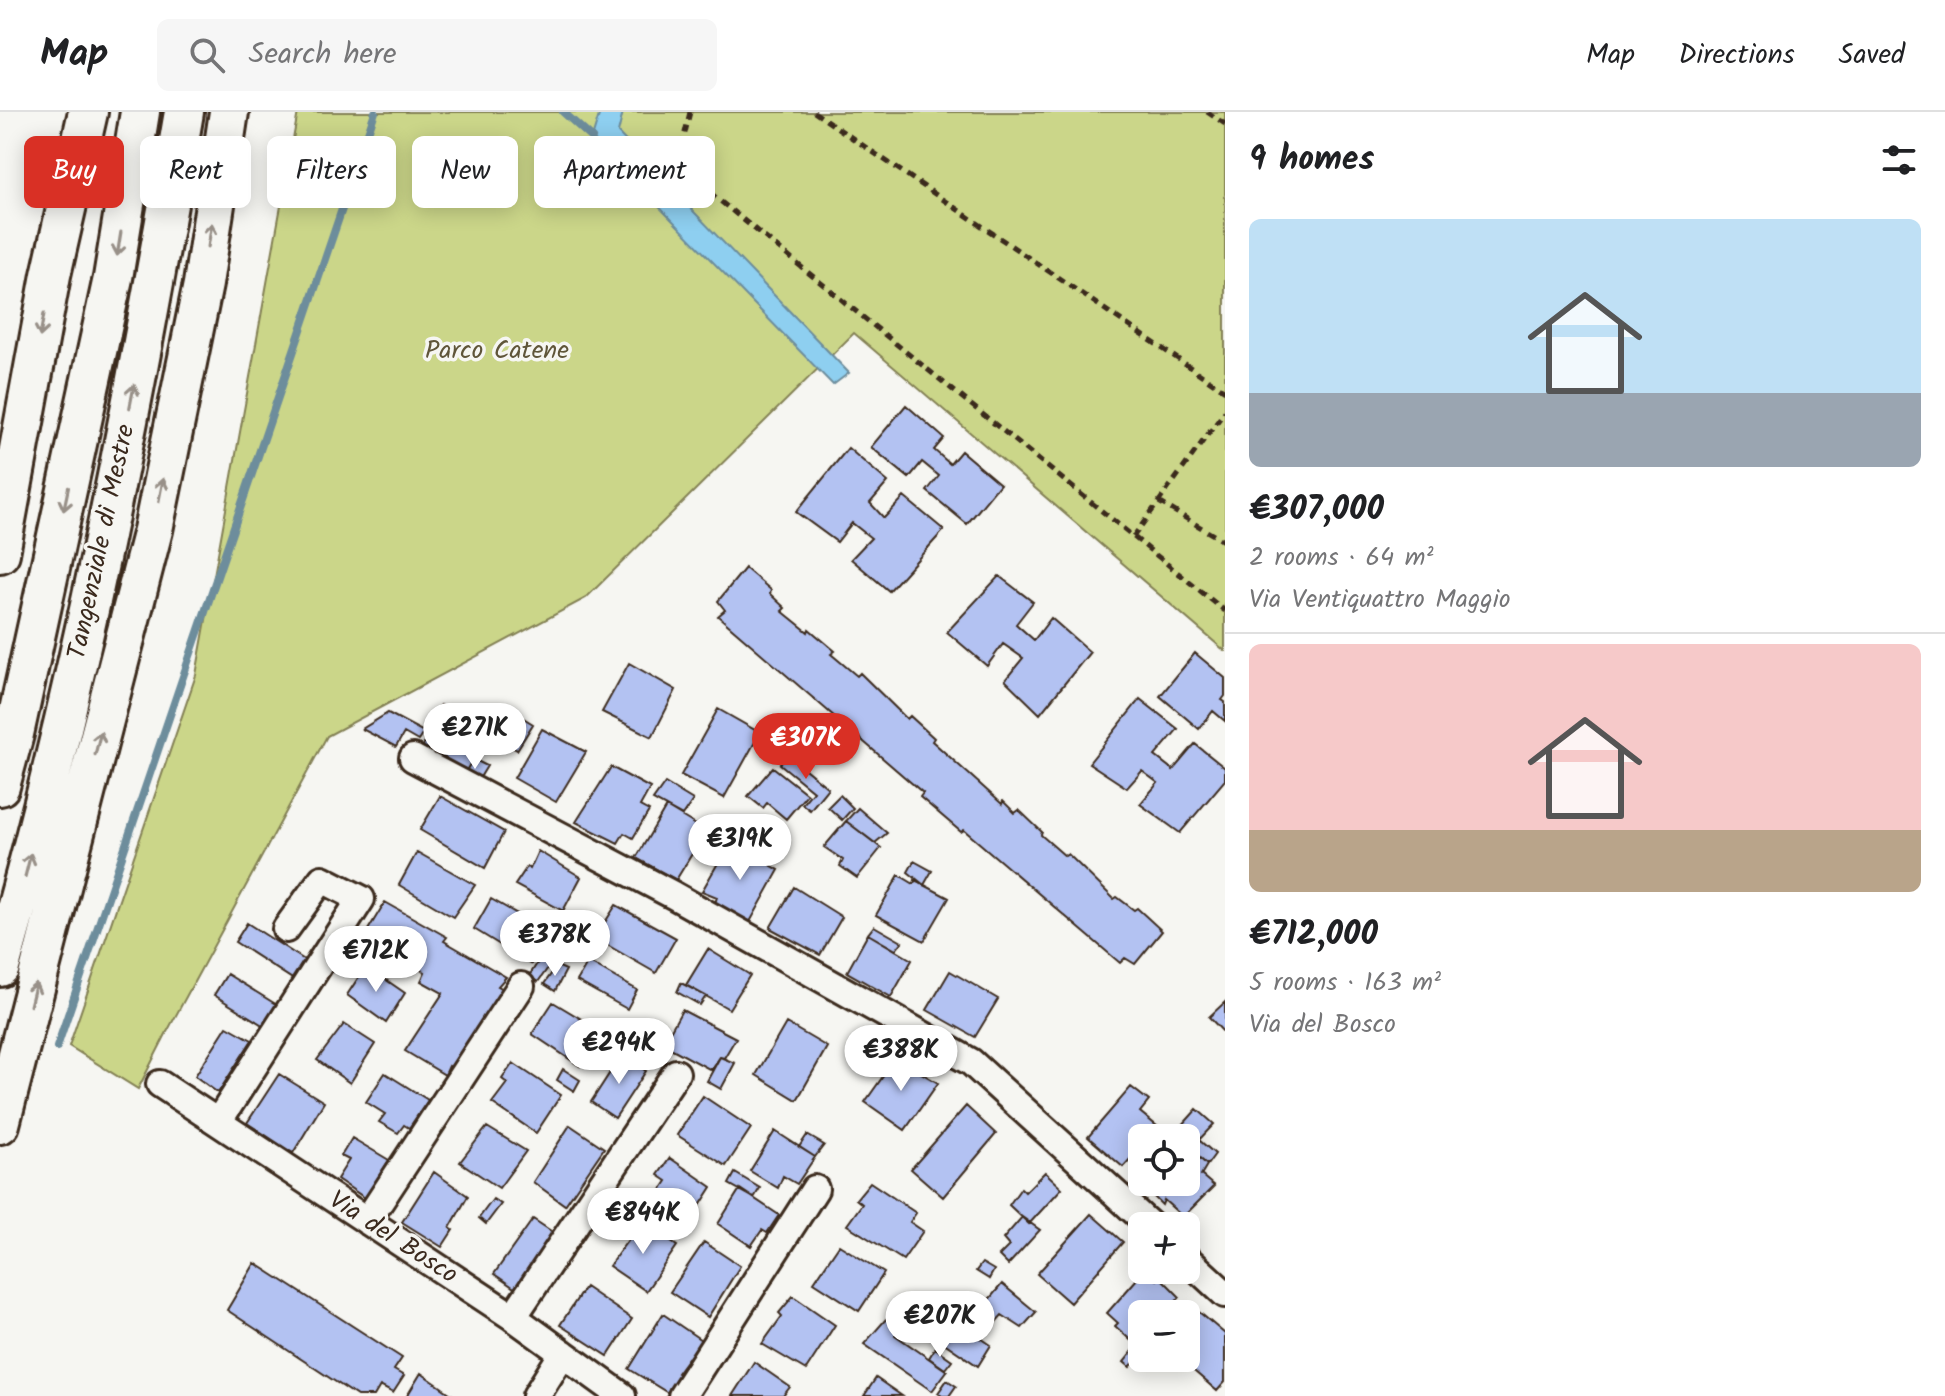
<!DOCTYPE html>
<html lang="en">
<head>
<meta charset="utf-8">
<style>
	body { margin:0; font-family:Kalam,sans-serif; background:#f6f6f6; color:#202124; height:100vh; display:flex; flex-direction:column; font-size:30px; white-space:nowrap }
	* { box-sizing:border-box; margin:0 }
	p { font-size:26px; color:#757577 }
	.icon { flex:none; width:44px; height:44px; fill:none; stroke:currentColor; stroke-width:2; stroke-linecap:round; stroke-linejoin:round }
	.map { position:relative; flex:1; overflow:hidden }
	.details { display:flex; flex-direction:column; background:#fff; width:720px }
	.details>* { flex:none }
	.hud { position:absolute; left:24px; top:24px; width:760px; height:72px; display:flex; gap:16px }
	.tools { position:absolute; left:1128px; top:1012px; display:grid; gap:16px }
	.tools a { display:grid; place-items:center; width:72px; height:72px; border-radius:12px; background:#fff; box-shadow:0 4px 20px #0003; font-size:40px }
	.price { position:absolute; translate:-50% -68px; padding:0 18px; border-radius:28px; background:#fff; color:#222; font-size:26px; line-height:52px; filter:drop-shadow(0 2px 4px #0008) }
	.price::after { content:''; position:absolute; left:50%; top:48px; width:24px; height:18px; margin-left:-12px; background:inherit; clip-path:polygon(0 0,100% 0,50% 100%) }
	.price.on { background:#d93025; color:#fff }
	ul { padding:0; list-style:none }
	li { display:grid; align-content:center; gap:16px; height:424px; padding:0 24px }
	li+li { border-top:2px solid #e0e0e0 }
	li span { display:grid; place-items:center; height:248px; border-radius:12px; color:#555 }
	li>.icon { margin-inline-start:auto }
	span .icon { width:144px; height:144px; fill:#fffc; stroke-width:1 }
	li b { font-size:34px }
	h2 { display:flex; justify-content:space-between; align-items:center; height:96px; padding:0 24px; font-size:34px }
	.pill { padding:0 28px; border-radius:12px; background:#fff; box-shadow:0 4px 20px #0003; font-size:28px; line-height:72px }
	.pill.on { background:#d93025; color:#fff }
	header { display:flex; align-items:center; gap:48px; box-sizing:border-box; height:112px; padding:0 40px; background:#fff; border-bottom:2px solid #e0e0e0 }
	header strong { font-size:38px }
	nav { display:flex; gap:44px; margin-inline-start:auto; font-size:28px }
	.search { width:560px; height:72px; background:#f6f6f6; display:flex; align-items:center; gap:20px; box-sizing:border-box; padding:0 28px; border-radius:12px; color:#757577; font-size:30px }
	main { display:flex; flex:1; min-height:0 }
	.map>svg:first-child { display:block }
	.green { fill:#cbd689; stroke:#838054; stroke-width:2 }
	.water { fill:#8ecff0; stroke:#6d8d9c; stroke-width:2 }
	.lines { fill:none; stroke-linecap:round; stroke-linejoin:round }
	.stream { stroke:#6d8d9c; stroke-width:8 }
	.building { fill:#b3c2f2; stroke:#3b2a1e; stroke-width:2 }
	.minor-casing { stroke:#3b2a1e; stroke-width:32 }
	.highway-casing { stroke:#3b2a1e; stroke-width:44 }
	.path { stroke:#3b2a1e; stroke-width:5; stroke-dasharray:8 6; stroke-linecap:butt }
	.minor { stroke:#f6f6f2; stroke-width:26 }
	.highway { stroke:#f6f6f2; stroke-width:38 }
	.oneway { stroke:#989088 }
	.labels { text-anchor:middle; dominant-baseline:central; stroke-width:7; stroke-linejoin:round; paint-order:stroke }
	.park-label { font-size:26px; fill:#5f5539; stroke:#f6f6f2 }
	.street-label { font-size:26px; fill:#3b2a1e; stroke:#f6f6f2 }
</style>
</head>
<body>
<header>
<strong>Map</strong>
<div class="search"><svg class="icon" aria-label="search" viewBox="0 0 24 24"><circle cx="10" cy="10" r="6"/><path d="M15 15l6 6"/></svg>Search here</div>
<nav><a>Map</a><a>Directions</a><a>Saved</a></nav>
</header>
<main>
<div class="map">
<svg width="1225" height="1284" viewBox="0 0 1225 1284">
	<rect width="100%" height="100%" fill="#f6f6f2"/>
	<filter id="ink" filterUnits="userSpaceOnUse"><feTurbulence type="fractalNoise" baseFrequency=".0125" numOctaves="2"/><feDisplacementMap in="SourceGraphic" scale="16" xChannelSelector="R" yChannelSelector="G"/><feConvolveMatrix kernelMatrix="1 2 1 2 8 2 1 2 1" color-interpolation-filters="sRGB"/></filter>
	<g filter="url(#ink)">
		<path class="green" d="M298,0H1225V539L854,221L586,486L327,624L167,920L138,977L69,934L196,563Z"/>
		<path class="water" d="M600,0H623L618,21L849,261L833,273L592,26Z"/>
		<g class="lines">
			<path class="stream" d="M563,0L592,26
				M57,935L375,0"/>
		</g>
		<path class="building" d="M906,293L944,326L934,338L950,352L961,339L1000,372L967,412L927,379L939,364L922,350L909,366L871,335Z
			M848,336L888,370L870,391L884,406L904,385L944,418L889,479L851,447L871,426L852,411L837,430L796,400Z
			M745,456L771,478L770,482L785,496L782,499L808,520L809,517L835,539L831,542L857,564L860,561L907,607L910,604L934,626L932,629L1002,692L1003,689L1015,701L1019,698L1042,720L1041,723L1065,744L1068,742L1114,787L1117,785L1134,798L1137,796L1162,819L1135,852L1125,846L1120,851L964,718L961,720L920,685L923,681L718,504L725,498L718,489Z
			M999,464L1033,490L1016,512L1034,528L1051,506L1090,540L1040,602L1005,568L1023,546L1003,532L987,554L947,520Z
			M1195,541L1225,566V584L1222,588L1225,590V609L1213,599L1199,617L1160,584Z
			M629,551L676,578L652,625L602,600Z
			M1140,587L1178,617L1155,644L1173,658L1195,632L1225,656V668L1180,721L1140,692L1158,671L1142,659L1127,676L1089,651Z
			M440,593L485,619L480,626L484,628L463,664L420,639L439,606L434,603Z
			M718,597L760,621L724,686L681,663Z
			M388,601L424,620L418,629L404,621L396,635L362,617Z
			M517,602L533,612L517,638L501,629Z
			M542,617L586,640L556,690L514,666Z
			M788,643L828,676L810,698L802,692L813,679L780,652Z
			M473,647L487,654L476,672L463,664Z
			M611,655L650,676L640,694L649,699L633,726L624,721L618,731L576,710Z
			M773,655L807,682L786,707L767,691L763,696L748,684Z
			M665,671L693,688L682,704L653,688Z
			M840,683L853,696L842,708L828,695Z
			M440,684L504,720L485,756L420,718Z
			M666,695L706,719L676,768L636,746Z
			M858,696L887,721L875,731L846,709Z
			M846,709L881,736L857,766L840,754L843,748L824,735Z
			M730,730L779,758L750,810L715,791L717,785L702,779Z
			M538,739L581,765L563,799L515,773L527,755L530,757Z
			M417,740L475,773L453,805L399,773Z
			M914,749L932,759L924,773L908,760Z
			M899,763L914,772L915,768L949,786L924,829L876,803Z
			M794,775L842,805L820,843L770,816Z
			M491,787L549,820L531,852L474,817Z
			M385,790L447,825L444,829L506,865L498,874L505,878L454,957L449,954L445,963L405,939L443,881L421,869L425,860L365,823Z
			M616,793L676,826L656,861L595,826Z
			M247,811L306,849L294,868L235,830Z
			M874,814L902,830L896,838L868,822Z
			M868,822L912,848L891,885L847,860Z
			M708,837L750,863L729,897L686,873Z
			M540,847L550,853L538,870L529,864Z
			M588,850L637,878L627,897L577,869Z
			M366,854L405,881L386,911L347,883Z
			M557,854L566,858L555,879L544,872Z
			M950,859L998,887L975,925L927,898Z
			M227,862L282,896L269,917L214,883Z
			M681,871L706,884L700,893L677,880Z
			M553,890L603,920L580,954L532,922Z
			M1225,890V922L1209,905Z
			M682,898L736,926L724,946L720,945L711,958L663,932Z
			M786,911L827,935L797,988L756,963Z
			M344,912L375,932L350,971L317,948Z
			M227,914L252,928L218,981L195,964Z
			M622,942L646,959L615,1006L591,990Z
			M720,945L735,951L721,977L707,969Z
			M896,946L938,971L905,1018L865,990Z
			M513,951L561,983L536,1021L492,991L507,971L502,967Z
			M563,957L580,968L574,979L557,968Z
			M385,961L428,988L409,1016L404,1013L398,1021L379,1010L385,1002L366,990Z
			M279,962L324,990L293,1041L247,1011Z
			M1131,975L1149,989L1140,1000L1158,1015L1149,1026H1142V1034L1123,1055L1088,1025Z
			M703,984L751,1016L726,1054L677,1023Z
			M966,994L996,1022L943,1085L911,1057Z
			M1197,997L1214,1012L1196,1031L1180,1016Z
			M570,1013L604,1036L565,1093L533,1070Z
			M487,1015L526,1039L499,1076L460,1050Z
			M775,1019L815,1045L797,1072L783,1064L778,1076L750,1059Z
			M807,1023L824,1033L815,1045L799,1035Z
			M352,1026L389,1048L365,1086L337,1067L349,1048L341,1044Z
			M1199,1028L1215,1042L1207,1053L1190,1037Z
			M1187,1034L1207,1053L1201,1063L1214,1074L1183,1105L1164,1088L1162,1093L1147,1078L1154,1070H1186Z
			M670,1046L712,1075L687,1114L653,1090L667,1069L658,1063Z
			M434,1060L468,1084L450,1116L453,1118L442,1135L402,1110Z
			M1045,1060L1062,1076L1029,1112L1009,1093L1021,1076L1025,1080Z
			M735,1061L760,1076L754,1086L729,1072Z
			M870,1070L916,1101L910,1110L923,1119L903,1148L847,1113L862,1092L856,1087Z
			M740,1077L779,1103L767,1121L762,1118L751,1134L718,1112Z
			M493,1087L501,1092L486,1112L479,1106Z
			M1091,1102L1123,1130L1070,1191L1037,1162Z
			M1022,1105L1040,1118L1008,1153L999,1144L1009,1134L1003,1127Z
			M533,1107L560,1125L523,1182L494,1162Z
			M641,1110L677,1134L646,1179L609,1154Z
			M704,1130L740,1154L708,1205L670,1180Z
			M839,1133L884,1161L859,1199L814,1170Z
			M255,1151L402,1246L394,1258L404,1264L393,1281L380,1274L374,1284H357L227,1198Z
			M982,1151L994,1158L989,1167L976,1159Z
			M1145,1158L1157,1168L1160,1165L1180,1185L1165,1202H1142V1229L1137,1234L1115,1214L1118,1211L1107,1201Z
			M1002,1172L1036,1200L1022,1216L1002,1203L996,1210L980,1198Z
			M585,1175L632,1207L608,1244L560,1213Z
			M793,1184L835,1213L806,1258L762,1232L782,1204L779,1201Z
			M928,1190L991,1233L978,1254L915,1211Z
			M1199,1200L1225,1222V1270L1217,1279L1179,1246H1186V1216Z
			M663,1202L707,1232L695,1251L688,1246L677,1261L684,1265L673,1284L629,1257Z
			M886,1207L899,1216L895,1223L947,1259L932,1279L864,1232Z
			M935,1236L952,1248L945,1257L929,1246Z
			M1133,1239L1139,1245L1130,1255L1124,1250Z
			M754,1250L790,1275L783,1284H732Z
			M421,1261L454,1284H407Z
			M876,1266L902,1284H864Z
			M947,1268L956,1274L949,1284H942L938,1281Z"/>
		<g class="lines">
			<defs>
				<path id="minor" d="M413,646L673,783L971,950L1151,1114
					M160,972L513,1205L622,1284
					M218,1010L361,787L322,767L286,817
					M367,1109L521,874
					M1186,1146L1225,1182
					M513,1205L676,961
					M536,1284L563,1241
					M682,1284L815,1077"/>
				<path id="highway" d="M0,441L51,163L88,0
					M0,674L14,622L113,166L140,0
					M0,855C80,574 135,287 184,0
					M0,1012L153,418L203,172L229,0"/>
			</defs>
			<use href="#minor" class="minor-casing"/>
			<use href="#highway" class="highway-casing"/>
			<path class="path" d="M690,0L677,54L1225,499
				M814,0L1225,279
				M1207,0L1225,12
				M1159,390L1225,430
				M1133,425L1225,299"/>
			<use href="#minor" class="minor"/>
			<use href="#highway" class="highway"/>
		</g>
		<defs><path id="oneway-shaft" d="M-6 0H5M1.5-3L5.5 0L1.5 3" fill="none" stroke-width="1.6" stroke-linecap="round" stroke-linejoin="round" transform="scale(2)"/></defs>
		<g class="oneway">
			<use href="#oneway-shaft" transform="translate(210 123) rotate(-81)"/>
			<use href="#oneway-shaft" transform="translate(119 132) rotate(99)"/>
			<use href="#oneway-shaft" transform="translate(42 213) rotate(100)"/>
			<use href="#oneway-shaft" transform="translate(132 284) rotate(-79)"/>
			<use href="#oneway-shaft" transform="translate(161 378) rotate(-79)"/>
			<use href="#oneway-shaft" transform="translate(66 387) rotate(102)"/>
			<use href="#oneway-shaft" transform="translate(98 631) rotate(-76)"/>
			<use href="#oneway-shaft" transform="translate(28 753) rotate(-76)"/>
			<use href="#oneway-shaft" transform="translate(33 882) rotate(-76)"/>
		</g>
	</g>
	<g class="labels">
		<g class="park-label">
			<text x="497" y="239">Parco Catene</text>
		</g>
		<g class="street-label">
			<text transform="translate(102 430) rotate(-78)">Tangenziale di Mestre</text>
			<text transform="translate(393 1126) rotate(33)">Via del Bosco</text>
		</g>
	</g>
</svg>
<div class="tools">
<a><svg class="icon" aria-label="locate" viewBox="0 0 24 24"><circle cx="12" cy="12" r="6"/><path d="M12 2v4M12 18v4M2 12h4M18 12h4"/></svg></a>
<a>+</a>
<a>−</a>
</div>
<b class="price" style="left:475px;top:659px">€271K</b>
<b class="price on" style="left:806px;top:669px">€307K</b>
<b class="price" style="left:740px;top:770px">€319K</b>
<b class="price" style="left:555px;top:866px">€378K</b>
<b class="price" style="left:376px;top:882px">€712K</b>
<b class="price" style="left:619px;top:974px">€294K</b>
<b class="price" style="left:901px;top:981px">€388K</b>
<b class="price" style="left:643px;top:1144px">€844K</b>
<b class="price" style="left:940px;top:1247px">€207K</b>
<div class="hud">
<a class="pill on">Buy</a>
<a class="pill">Rent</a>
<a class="pill">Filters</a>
<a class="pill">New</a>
<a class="pill">Apartment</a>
</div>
</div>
<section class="details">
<h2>9 homes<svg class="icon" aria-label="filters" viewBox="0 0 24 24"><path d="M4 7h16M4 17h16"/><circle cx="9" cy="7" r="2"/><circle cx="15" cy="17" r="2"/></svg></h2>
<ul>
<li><span style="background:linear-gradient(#bfe0f5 70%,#9aa5b1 0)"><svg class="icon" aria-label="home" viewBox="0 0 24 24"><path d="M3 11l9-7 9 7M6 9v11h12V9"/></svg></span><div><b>€307,000</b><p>2 rooms · 64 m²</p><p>Via Ventiquattro Maggio</p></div></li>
<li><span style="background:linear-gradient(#f6c9c9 75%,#b9a48a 0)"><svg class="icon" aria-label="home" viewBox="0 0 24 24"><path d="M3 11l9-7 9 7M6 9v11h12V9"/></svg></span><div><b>€712,000</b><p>5 rooms · 163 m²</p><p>Via del Bosco</p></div></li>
</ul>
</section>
</main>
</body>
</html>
